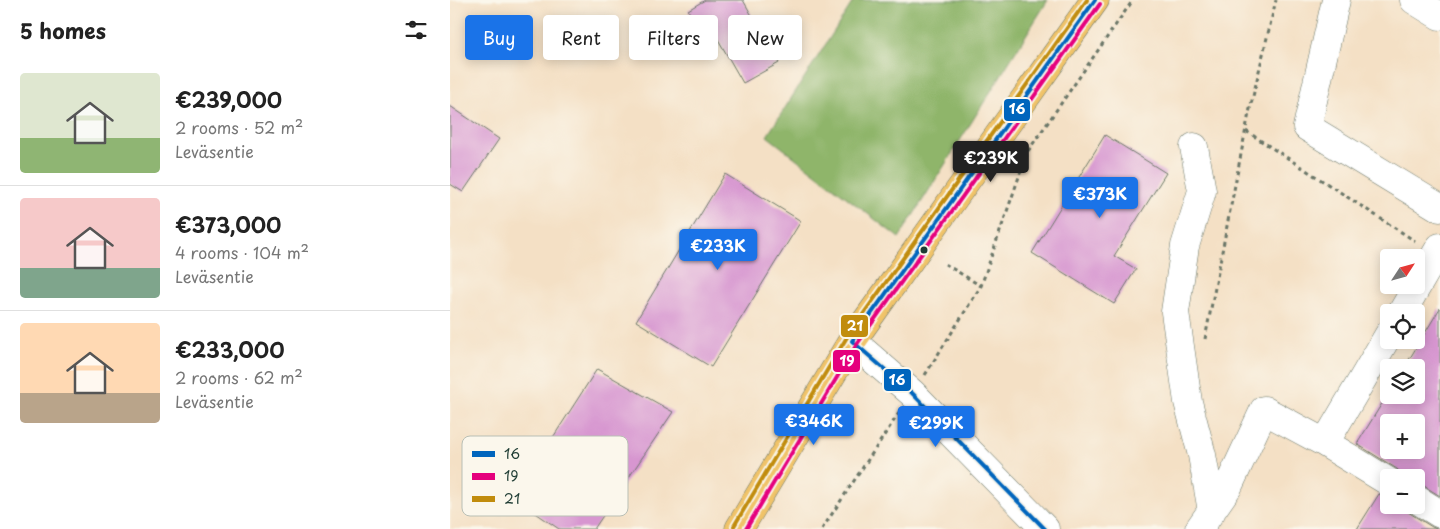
<!DOCTYPE html>
<html lang="en">
<head>
<meta charset="utf-8">
<style>
	body { margin:0; font-family:"Playpen Sans",sans-serif; background:#f6f6f6; color:#222; height:100vh; display:flex; flex-direction:column; font-size:19px; white-space:nowrap }
	* { box-sizing:border-box; margin:0 }
	p { font-size:16px; color:#767676 }
	.icon { flex:none; width:28px; height:28px; fill:none; stroke:currentColor; stroke-width:2; stroke-linecap:round; stroke-linejoin:round }
	.map { position:relative; flex:1; overflow:hidden }
	.drawer { display:flex; flex-direction:column; background:#fff; width:450px }
	.drawer>* { flex:none }
	.banner { position:absolute; left:15px; top:15px; width:475px; height:45px; display:flex; gap:10px }
	.needle { width:32px; rotate:54deg }
	.buttons { position:absolute; left:930px; top:249px; display:grid; gap:10px }
	.buttons a { display:grid; place-items:center; width:45px; height:45px; border-radius:5px; background:#fff; box-shadow:0 2px 12px #0003; font-size:25px }
	.price { position:absolute; translate:-50% -42px; padding:0 11px; border-radius:5px; background:#1a73e8; color:#fff; font-size:16px; line-height:32px; filter:drop-shadow(0 1px 2px #0008) }
	.price::after { content:''; position:absolute; left:50%; top:30px; width:15px; height:11px; margin-left:-8px; background:inherit; clip-path:polygon(0 0,100% 0,50% 100%) }
	.price.current { background:#222; color:#fff }
	ul { padding:0; list-style:none }
	li { display:flex; align-items:center; gap:15px; height:125px; padding:0 20px }
	li+li { border-top:1px solid #e0e0e0 }
	li span { display:grid; place-items:center; flex:none; width:140px; height:100px; border-radius:5px; color:#555 }
	li>.icon { margin-inline-start:auto }
	span .icon { width:60px; height:60px; fill:#fffc; stroke-width:1 }
	li b { font-size:21px }
	h2 { display:flex; justify-content:space-between; align-items:center; height:60px; padding:0 20px; font-size:21px }
	.tag { padding:0 18px; border-radius:5px; background:#fff; box-shadow:0 2px 12px #0003; font-size:18px; line-height:45px }
	.tag.current { background:#1a73e8; color:#fff }
	main { display:flex; flex:1; min-height:0 }
	.map>svg:first-child { display:block }
	.forest { fill:#8fb56a; stroke:#57794f }
	.building { fill:#d796d0; fill-rule:evenodd }
	.lines { fill:none; stroke-linecap:round; stroke-linejoin:round }
	.minor-casing { stroke:#6a7667; stroke-width:29 }
	.major-casing { stroke:#6a7667; stroke-width:29 }
	.path { stroke:#6a7667; stroke-width:3; stroke-dasharray:4 4; stroke-linecap:butt }
	.minor { stroke:#fff; stroke-width:28 }
	.major { stroke:#f0c369; stroke-width:28 }
	.bus-1-casing { stroke:#fbf7ec; stroke-width:8 }
	.bus-2-casing { stroke:#fbf7ec; stroke-width:8 }
	.bus-3-casing { stroke:#fbf7ec; stroke-width:8 }
	.bus-1 { stroke:#0065bd; stroke-width:4 }
	.bus-2 { stroke:#e5007d; stroke-width:4 }
	.bus-3 { stroke:#c18c0d; stroke-width:4 }
	.bus-dot { fill:#1f3d34; stroke:#fbf7ec; stroke-width:2 }
	.key { fill:#fbf7ec; stroke:#b9bfb5; stroke-width:1 }
	.key-label { font-size:14px; fill:#1f3d34 }
	.line-badge { stroke:#fbf7ec; stroke-width:2 }
	.badge-label { font-size:14px; text-anchor:middle; font-weight:bold; fill:#fff }
</style>
</head>
<body>
<main>
<section class="drawer">
<h2>5 homes<svg class="icon" aria-label="filters" viewBox="0 0 24 24"><path d="M4 7h16M4 17h16"/><circle cx="9" cy="7" r="2"/><circle cx="15" cy="17" r="2"/></svg></h2>
<ul>
<li><span style="background:linear-gradient(#dfe7d0 65%,#8fb573 0)"><svg class="icon" aria-label="home" viewBox="0 0 24 24"><path d="M3 11l9-7 9 7M6 9v11h12V9"/></svg></span><div><b>€239,000</b><p>2 rooms · 52 m²</p><p>Leväsentie</p></div></li>
<li><span style="background:linear-gradient(#f6c9c9 70%,#7fa58c 0)"><svg class="icon" aria-label="home" viewBox="0 0 24 24"><path d="M3 11l9-7 9 7M6 9v11h12V9"/></svg></span><div><b>€373,000</b><p>4 rooms · 104 m²</p><p>Leväsentie</p></div></li>
<li><span style="background:linear-gradient(#ffd9b3 70%,#b9a48a 0)"><svg class="icon" aria-label="home" viewBox="0 0 24 24"><path d="M3 11l9-7 9 7M6 9v11h12V9"/></svg></span><div><b>€233,000</b><p>2 rooms · 62 m²</p><p>Leväsentie</p></div></li>
</ul>
</section>
<div class="map">
<svg width="990" height="529" viewBox="0 0 990 529">
	<rect width="100%" height="100%" fill="#fbf7ec"/>
	<filter id="ink" filterUnits="userSpaceOnUse"><feTurbulence type="fractalNoise" baseFrequency=".02" numOctaves="2"/><feDisplacementMap in="SourceGraphic" scale="10" xChannelSelector="R" yChannelSelector="G"/><feConvolveMatrix kernelMatrix="1 2 1 2 8 2 1 2 1" color-interpolation-filters="sRGB"/></filter>
	<filter id="wash" filterUnits="userSpaceOnUse"><feTurbulence type="fractalNoise" baseFrequency=".0096" numOctaves="4" result="noise"/><feDisplacementMap in="SourceGraphic" scale="20" xChannelSelector="R" yChannelSelector="G"/><feGaussianBlur stdDeviation="1.12" result="paint"/><feColorMatrix in="noise" values="0 0 0 0 0 0 0 0 0 0 0 0 0 0 0 0 0 1.4 0 .05"/><feComposite in="paint" operator="in"/></filter>
	<g filter="url(#wash)">
		<rect width="100%" height="100%" fill="#f4e0c5"/>
		<path class="forest" d="M404,0H598L449,238L317,136Z"/>
		<g id="blocks">
			<path class="building" d="M255,0H293L329,63L293,83L261,27L251,33L238,10Z
				M0,106L49,139L13,192L0,184Z
				M655,135L716,173L664,256L686,269L664,304L582,253Z
				M275,174L351,221L261,367L186,321Z
				M990,308V496L974,486L966,483V478H954L952,474L947,469L907,444L939,392V395H966V368H954ZM939,422H966V450H939Z
				M147,369L223,412L144,529H109L64,498Z
				M929,494L939,498V505H952L958,512L982,527L987,529H907Z"/>
		</g>
	</g>
	<g filter="url(#ink)">
		<use href="#blocks" fill-opacity="0" stroke="#6a7667" stroke-width="1"/>
		<g class="lines">
			<defs>
				<path id="minor" d="M886,0L857,127L990,208
					M964,0L990,16
					M744,147L752,191L735,246L725,312L738,402L752,455L762,511
					M952,312L990,247
					M402,341L462,393L595,529
					M875,443L939,482
					M966,499L990,514
					M749,529L778,487L814,410L875,443L939,334"/>
				<path id="major" d="M289,529L402,341L645,0"/>
			</defs>
			<use href="#minor" class="minor-casing"/>
			<use href="#major" class="major-casing"/>
			<path class="path" d="M796,131L965,241
				M495,264L531,286
				M755,339L799,113L826,0
				M475,375L531,286L578,151L683,0
				M372,529L449,413"/>
			<use href="#minor" class="minor"/>
			<use href="#major" class="major"/>
			<defs>
				<path id="bus-1" d="M595,529L462,393L402,341L645,0"/>
				<path id="bus-2" d="M296,529L407,344L650,4"/>
				<path id="bus-3" d="M284,526L397,337L637,0"/>
			</defs>
			<use href="#bus-1" class="bus-1-casing"/>
			<use href="#bus-2" class="bus-2-casing"/>
			<use href="#bus-3" class="bus-3-casing"/>
			<use href="#bus-1" class="bus-1"/>
			<use href="#bus-2" class="bus-2"/>
			<use href="#bus-3" class="bus-3"/>
		</g>
	</g>
	<circle class="bus-dot" cx="474" cy="250" r="4.5"/>
	<rect x="12" y="436" width="166" height="80" rx="8" class="key"/>
	<rect x="22" y="451" width="23" height="6" fill="#0065bd"/>
	<rect x="22" y="473" width="23" height="7" fill="#e5007d"/>
	<rect x="22" y="496" width="23" height="6" fill="#c18c0d"/>
	<g class="key-label">
		<text x="54" y="459">16</text>
		<text x="54" y="481">19</text>
		<text x="54" y="504">21</text>
	</g>
	<g class="line-badge">
		<rect x="553" y="98" width="28" height="24" rx="5" fill="#0065bd"/>
		<rect x="390" y="314" width="29" height="24" rx="5" fill="#c18c0d"/>
		<rect x="382" y="349" width="29" height="24" rx="5" fill="#e5007d"/>
		<rect x="433" y="368" width="29" height="24" rx="5" fill="#0065bd"/>
	</g>
	<g class="badge-label">
		<text x="567" y="114">16</text>
		<text x="405" y="331">21</text>
		<text x="397" y="366">19</text>
		<text x="447" y="385">16</text>
	</g>
</svg>
<div class="buttons">
<a><svg class="needle" viewBox="-14 -14 28 28"><path d="M0-13l5 13h-10z" fill="#e53935"/><path d="M0 13l5-13h-10z" fill="#767676"/></svg></a>
<a><svg class="icon" aria-label="locate" viewBox="0 0 24 24"><circle cx="12" cy="12" r="6"/><path d="M12 2v4M12 18v4M2 12h4M18 12h4"/></svg></a>
<a><svg class="icon" aria-label="layers" viewBox="0 0 24 24"><path d="M12 4l9 5-9 5-9-5zM3 14l9 5 9-5"/></svg></a>
<a>+</a>
<a>−</a>
</div>
<b class="price current" style="left:541px;top:183px">€239K</b>
<b class="price" style="left:650px;top:219px">€373K</b>
<b class="price" style="left:268px;top:271px">€233K</b>
<b class="price" style="left:364px;top:446px">€346K</b>
<b class="price" style="left:486px;top:448px">€299K</b>
<div class="banner">
<a class="tag current">Buy</a>
<a class="tag">Rent</a>
<a class="tag">Filters</a>
<a class="tag">New</a>
</div>
</div>
</main>
</body>
</html>
